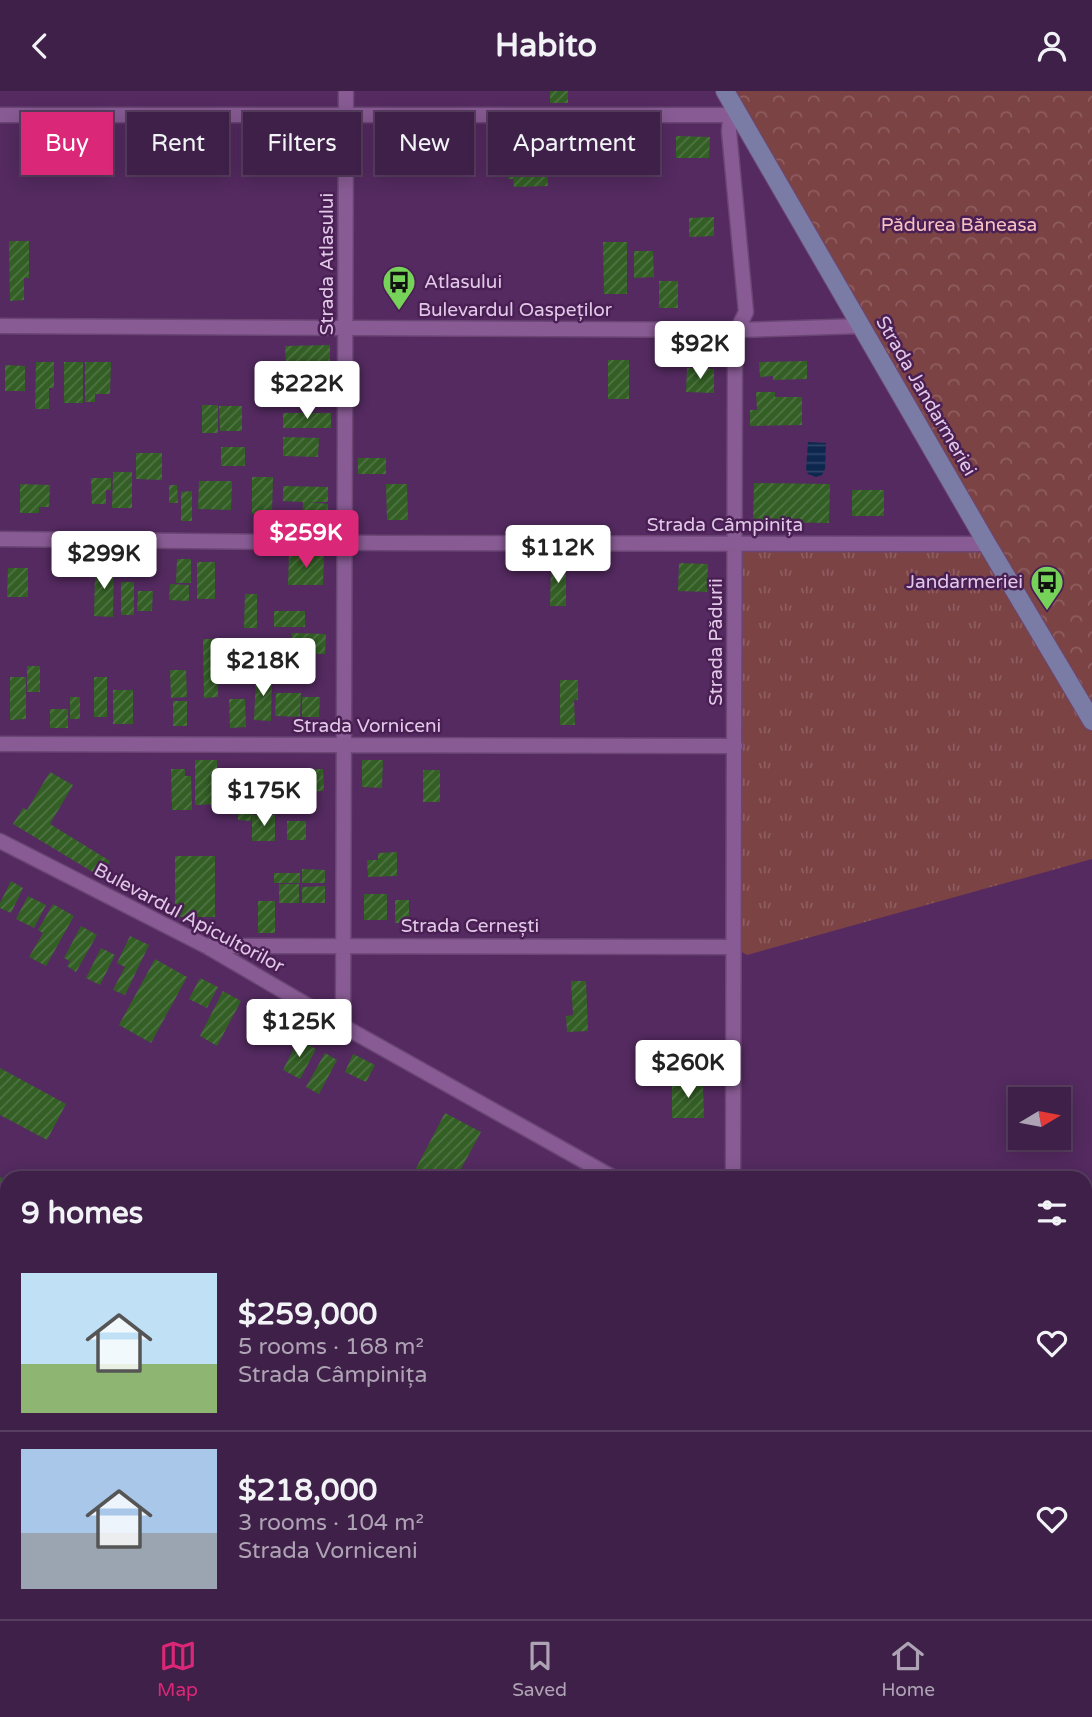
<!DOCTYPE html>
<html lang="en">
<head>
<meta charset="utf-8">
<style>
	body { margin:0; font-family:"Varela Round",sans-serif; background:#46284f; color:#f1f3f6; height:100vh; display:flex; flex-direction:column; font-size:26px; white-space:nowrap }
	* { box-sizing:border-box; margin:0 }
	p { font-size:23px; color:#ada3b4 }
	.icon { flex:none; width:38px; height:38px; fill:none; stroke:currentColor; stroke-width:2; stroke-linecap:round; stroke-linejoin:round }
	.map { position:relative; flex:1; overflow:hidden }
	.panel { position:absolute; left:0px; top:1080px; width:1092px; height:450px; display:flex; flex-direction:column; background:#3f2048; border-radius:21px 21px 0 0; box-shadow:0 4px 18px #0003,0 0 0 2px #583e60 }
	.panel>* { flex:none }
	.banner { position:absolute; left:21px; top:21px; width:700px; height:63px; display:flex; gap:14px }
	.needle { width:46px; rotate:80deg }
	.buttons { position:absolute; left:1008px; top:996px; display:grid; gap:14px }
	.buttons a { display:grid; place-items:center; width:63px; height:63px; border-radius:0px; background:#3f2048; box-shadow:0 4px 18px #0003,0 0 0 2px #583e60; font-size:35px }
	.price { position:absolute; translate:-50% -60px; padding:0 16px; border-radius:7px; background:#fff; color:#222; font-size:23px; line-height:46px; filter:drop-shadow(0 2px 4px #0008) }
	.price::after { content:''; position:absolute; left:50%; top:42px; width:21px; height:16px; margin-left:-10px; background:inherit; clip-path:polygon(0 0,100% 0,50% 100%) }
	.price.current { background:#db2777; color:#fff }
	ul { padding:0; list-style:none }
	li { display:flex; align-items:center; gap:21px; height:175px; padding:0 21px }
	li+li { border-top:2px solid #583e60 }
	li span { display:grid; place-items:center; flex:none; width:196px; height:140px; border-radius:0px; color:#555 }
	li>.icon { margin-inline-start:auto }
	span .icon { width:84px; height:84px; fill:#fffc; stroke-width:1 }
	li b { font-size:30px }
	h2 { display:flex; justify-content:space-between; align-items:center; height:84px; padding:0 21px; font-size:30px }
	.chip { padding:0 24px; border-radius:0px; background:#3f2048; box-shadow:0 4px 18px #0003,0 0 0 2px #583e60; font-size:24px; line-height:63px }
	.chip.current { background:#db2777; color:#fff }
	header { display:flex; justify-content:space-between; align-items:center; height:91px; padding:0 21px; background:#3f2048; font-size:32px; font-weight:700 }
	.tab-bar { display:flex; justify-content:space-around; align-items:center; height:98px; border-top:2px solid #583e60; background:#3f2048; font-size:19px; color:#ada3b4 }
	.tab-bar a { display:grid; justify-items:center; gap:4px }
	.tab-bar .current { color:#db2777 }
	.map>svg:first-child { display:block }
	.grass { fill:url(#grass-tufts) }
	.forest { fill:url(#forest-crowns) }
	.water { fill:url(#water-rules) }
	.building { fill:url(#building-hatch) }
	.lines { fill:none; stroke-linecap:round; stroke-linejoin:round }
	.street-casing { stroke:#6b4675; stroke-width:17 }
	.secondary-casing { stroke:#6b4675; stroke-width:20 }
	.street { stroke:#885b94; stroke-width:14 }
	.secondary { stroke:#7a7ca5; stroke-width:18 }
	.labels { text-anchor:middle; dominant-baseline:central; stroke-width:5; stroke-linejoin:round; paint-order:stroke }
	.park-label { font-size:19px; fill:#f9c0c0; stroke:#491f54 }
	.street-label { font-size:19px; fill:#e1c8e7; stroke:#491f54 }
	.poi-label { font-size:19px; fill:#e1c8e7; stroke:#491f54; text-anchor:start }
</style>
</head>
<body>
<header><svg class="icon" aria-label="back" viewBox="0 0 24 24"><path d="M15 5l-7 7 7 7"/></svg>Habito<svg class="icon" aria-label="person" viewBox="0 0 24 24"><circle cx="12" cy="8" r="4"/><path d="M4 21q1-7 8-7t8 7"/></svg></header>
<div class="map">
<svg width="1092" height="1528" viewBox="0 0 1092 1528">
	<defs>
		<pattern id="grass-tufts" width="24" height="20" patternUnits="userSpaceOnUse" patternTransform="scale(1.75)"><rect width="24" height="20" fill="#7c4345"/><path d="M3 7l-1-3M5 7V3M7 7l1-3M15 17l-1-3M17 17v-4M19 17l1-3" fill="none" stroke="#8e5d60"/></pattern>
		<pattern id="forest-crowns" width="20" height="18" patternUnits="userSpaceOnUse" patternTransform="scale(1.75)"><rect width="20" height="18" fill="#7c4345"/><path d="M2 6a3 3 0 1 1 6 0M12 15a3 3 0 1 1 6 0" fill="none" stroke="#8e5d60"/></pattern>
		<pattern id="water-rules" width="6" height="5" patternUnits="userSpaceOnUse" patternTransform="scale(1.75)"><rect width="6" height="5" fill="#0d274f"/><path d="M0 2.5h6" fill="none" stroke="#304568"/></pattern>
		<pattern id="building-hatch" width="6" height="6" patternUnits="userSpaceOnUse" patternTransform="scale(1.75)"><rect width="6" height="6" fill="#335f25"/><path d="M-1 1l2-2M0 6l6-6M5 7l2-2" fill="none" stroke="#507445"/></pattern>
	</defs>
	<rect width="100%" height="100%" fill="#542a60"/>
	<path class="grass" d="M735,453H987L1092,629V768L747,864L733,856Z"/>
	<path class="forest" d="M725,0H1092V629Z"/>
	<path class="water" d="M808,351L826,352L825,378L822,384L816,386L808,383L806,378Z"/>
	<path class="building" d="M550,0H568V12H550Z
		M507,41H522L523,75L535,74L534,49L546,48L548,95L514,96L513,88H508Z
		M676,45L710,46L709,67H676Z
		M59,47H82V75L58,74Z
		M714,126V145L689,146V127Z
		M9,150H29V187H24V209L10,210Z
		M603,151H627V203H604Z
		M634,160H653L654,186L634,187Z
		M659,190H678V217H659Z
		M330,254V271H286L285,255Z
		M608,269H629V308H608Z
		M807,270V288L773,289V285L760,286L759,271Z
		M36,271H54V297H49V318H35Z
		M64,271H83V312H64Z
		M85,271H111L110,303H95V311H85Z
		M5,274L25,275V300H5Z
		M305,274H330V301H314V292H305Z
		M687,277L714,278V302L686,301Z
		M756,301H775V306H802V334L750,335V319H757Z
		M202,314H218V342H202Z
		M219,315H242V340H220Z
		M283,322H331V337H283Z
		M283,346L319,347L318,366L283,365Z
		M221,356H245V375H221Z
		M136,362H162V389L136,388Z
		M358,367H386V383H358Z
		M113,381H132V417H112Z
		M252,386H273L272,423H252Z
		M91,387H111V399H106V413H92Z
		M199,390H232L231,419L198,418Z
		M754,392L830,393L829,432L753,431Z
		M20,393L50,394L49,416H39V422H20Z
		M386,393H407L408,429H387Z
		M169,394H177L178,412H169Z
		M283,395L328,396V411H309L328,413L327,433L302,432L303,411L283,410Z
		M852,399H884V425H852Z
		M192,400V430H181V401Z
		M289,463L324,464L323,494H288Z
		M177,468H191V492H176Z
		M197,471H215V508H197Z
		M551,472H566V515H550Z
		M679,472L708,473L707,501L678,500Z
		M98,474H114L113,526L94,525L95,483H97Z
		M8,477H28V506H7Z
		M121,491H134V524H121Z
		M170,493L189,494V510L169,509Z
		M138,500H153L152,520H137Z
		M245,503H257V537H244Z
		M274,520H305V536H274Z
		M292,542L326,543L325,563L291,562Z
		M203,548H217L218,606L204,607Z
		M281,569H302V590H281Z
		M27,575H40V601H27Z
		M170,579H186L187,606L171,607Z
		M256,585H272L271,630L254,629Z
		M10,586H26V628L10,629Z
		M94,586H107V626H94Z
		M560,589H578V609H574L575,634H560Z
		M113,599H133V633H113Z
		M276,602H301L300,626L275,625Z
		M70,606H80V628H70Z
		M302,606H320L319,626H302Z
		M229,608H245L246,636L230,637Z
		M173,610H187V635H173Z
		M50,618H68V637H50Z
		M195,669H217L218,713L195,714Z
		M362,669H383L382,697L362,696Z
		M171,678H185V685H191L192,719H172Z
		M323,678L324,700L296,701L295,679Z
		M423,679H440V711H423Z
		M50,681L73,694L50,733L110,770L101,786L13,733L23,717L27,719Z
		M234,687L252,688L251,730L238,729V719H231Z
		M252,724H275V750H252Z
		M287,730H306V749H287Z
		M397,761V785L368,786L367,769H378V762Z
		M175,765H215V826H175Z
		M302,778L325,779V792H302Z
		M274,782H300V792H274Z
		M11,790L23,797L11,822L0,817V812Z
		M279,793H299V812H279Z
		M325,795V812H302V796Z
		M364,803H387V829H364Z
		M28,805L46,814L34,837L16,828Z
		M395,809H409V832H395Z
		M258,810H275V842H258Z
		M53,813L74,825L46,875L29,866L43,842L38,839Z
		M81,835L97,844L76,881L67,875L70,870L64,867Z
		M130,845L149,854L125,904L113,899L125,876L117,872Z
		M101,857L115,864L100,894L86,887Z
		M155,868L187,886L151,952L119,934Z
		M200,887L218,896L207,917L189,908Z
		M571,890H586L588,940L567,941L566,925L573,924Z
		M223,900L241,910L217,955L200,945Z
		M298,949L316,958L300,988L283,979Z
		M325,962L337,969L319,1003L306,996Z
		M353,963L375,974L366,991L345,981Z
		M0,977L66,1013L47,1049L0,1024Z
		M672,991H703L704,1027H672Z
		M445,1022L481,1041L456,1087H411Z
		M0,1086L7,1089V1129L4,1134L0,1132Z"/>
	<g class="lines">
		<defs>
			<path id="street" d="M0,24H739
				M0,235L737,239L862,235
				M0,448L380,452L987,453
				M0,653L735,655
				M0,750L206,855L343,935L614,1087
				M206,855L733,856
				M343,935L346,0
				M733,1087L735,255L737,239L746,221L729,40L730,30L739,24"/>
			<path id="secondary" d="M725,0L987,453L1092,630"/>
		</defs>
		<use href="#street" class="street-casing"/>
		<use href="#secondary" class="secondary-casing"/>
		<use href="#street" class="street"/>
		<use href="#secondary" class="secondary"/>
	</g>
	<defs>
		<symbol id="bus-pin" viewBox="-11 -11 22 30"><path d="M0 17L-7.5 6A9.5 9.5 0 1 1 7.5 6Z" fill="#77d259" stroke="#491f54"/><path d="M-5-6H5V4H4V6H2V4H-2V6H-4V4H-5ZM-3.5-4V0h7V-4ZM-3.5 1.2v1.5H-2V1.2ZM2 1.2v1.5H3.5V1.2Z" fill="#111"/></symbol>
	</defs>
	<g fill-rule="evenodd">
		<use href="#bus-pin" x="380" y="172" width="38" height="52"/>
		<use href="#bus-pin" x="1028" y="472" width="38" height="52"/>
	</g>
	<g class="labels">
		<g class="park-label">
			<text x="959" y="134">Pădurea Băneasa</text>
		</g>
		<g class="street-label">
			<text transform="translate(327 173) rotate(-90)">Strada Atlasului</text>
			<text x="515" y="219">Bulevardul Oaspeților</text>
			<text transform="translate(926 305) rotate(60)">Strada Jandarmeriei</text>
			<text x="725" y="434">Strada Câmpinița</text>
			<text transform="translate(716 551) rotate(-90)">Strada Pădurii</text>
			<text x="367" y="635">Strada Vorniceni</text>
			<text transform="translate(189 827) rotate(28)">Bulevardul Apicultorilor</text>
			<text x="470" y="835">Strada Cernești</text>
		</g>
		<g class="poi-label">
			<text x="424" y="191">Atlasului</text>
			<text x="1023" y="491" text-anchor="end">Jandarmeriei</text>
		</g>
	</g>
</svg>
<div class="buttons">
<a><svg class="needle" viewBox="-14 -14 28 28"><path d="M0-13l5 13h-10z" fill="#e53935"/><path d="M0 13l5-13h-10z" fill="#ada3b4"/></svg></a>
</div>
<b class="price" style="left:700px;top:290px">$92K</b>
<b class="price" style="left:307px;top:330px">$222K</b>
<b class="price current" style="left:306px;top:479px">$259K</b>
<b class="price" style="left:558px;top:494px">$112K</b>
<b class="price" style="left:104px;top:500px">$299K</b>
<b class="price" style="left:263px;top:607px">$218K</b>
<b class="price" style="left:264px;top:737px">$175K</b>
<b class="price" style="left:299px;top:968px">$125K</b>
<b class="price" style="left:688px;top:1009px">$260K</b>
<div class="banner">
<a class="chip current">Buy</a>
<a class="chip">Rent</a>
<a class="chip">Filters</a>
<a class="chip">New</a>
<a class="chip">Apartment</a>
</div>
<section class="panel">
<h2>9 homes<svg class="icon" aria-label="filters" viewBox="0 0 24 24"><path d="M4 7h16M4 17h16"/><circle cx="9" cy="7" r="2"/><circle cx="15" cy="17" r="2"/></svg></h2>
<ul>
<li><span style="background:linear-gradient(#bfe0f5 65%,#8fb573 0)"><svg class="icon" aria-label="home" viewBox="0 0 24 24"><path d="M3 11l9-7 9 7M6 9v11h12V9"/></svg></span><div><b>$259,000</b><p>5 rooms · 168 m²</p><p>Strada Câmpinița</p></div><svg class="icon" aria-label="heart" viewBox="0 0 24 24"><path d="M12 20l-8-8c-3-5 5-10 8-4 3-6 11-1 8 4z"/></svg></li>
<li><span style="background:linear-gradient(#a9c7e8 60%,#9aa5b1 0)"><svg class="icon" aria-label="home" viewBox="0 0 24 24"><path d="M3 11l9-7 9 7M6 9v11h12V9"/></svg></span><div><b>$218,000</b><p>3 rooms · 104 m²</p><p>Strada Vorniceni</p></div><svg class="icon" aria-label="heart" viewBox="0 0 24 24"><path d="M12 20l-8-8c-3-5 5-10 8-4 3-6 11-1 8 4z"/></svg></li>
</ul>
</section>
</div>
<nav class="tab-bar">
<a class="current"><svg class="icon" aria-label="map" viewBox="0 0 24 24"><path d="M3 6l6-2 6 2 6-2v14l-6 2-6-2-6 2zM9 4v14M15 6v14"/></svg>Map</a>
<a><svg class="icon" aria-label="saved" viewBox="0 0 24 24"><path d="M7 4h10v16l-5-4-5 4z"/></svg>Saved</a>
<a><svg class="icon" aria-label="home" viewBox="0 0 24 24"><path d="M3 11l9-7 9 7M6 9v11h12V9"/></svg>Home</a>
</nav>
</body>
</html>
